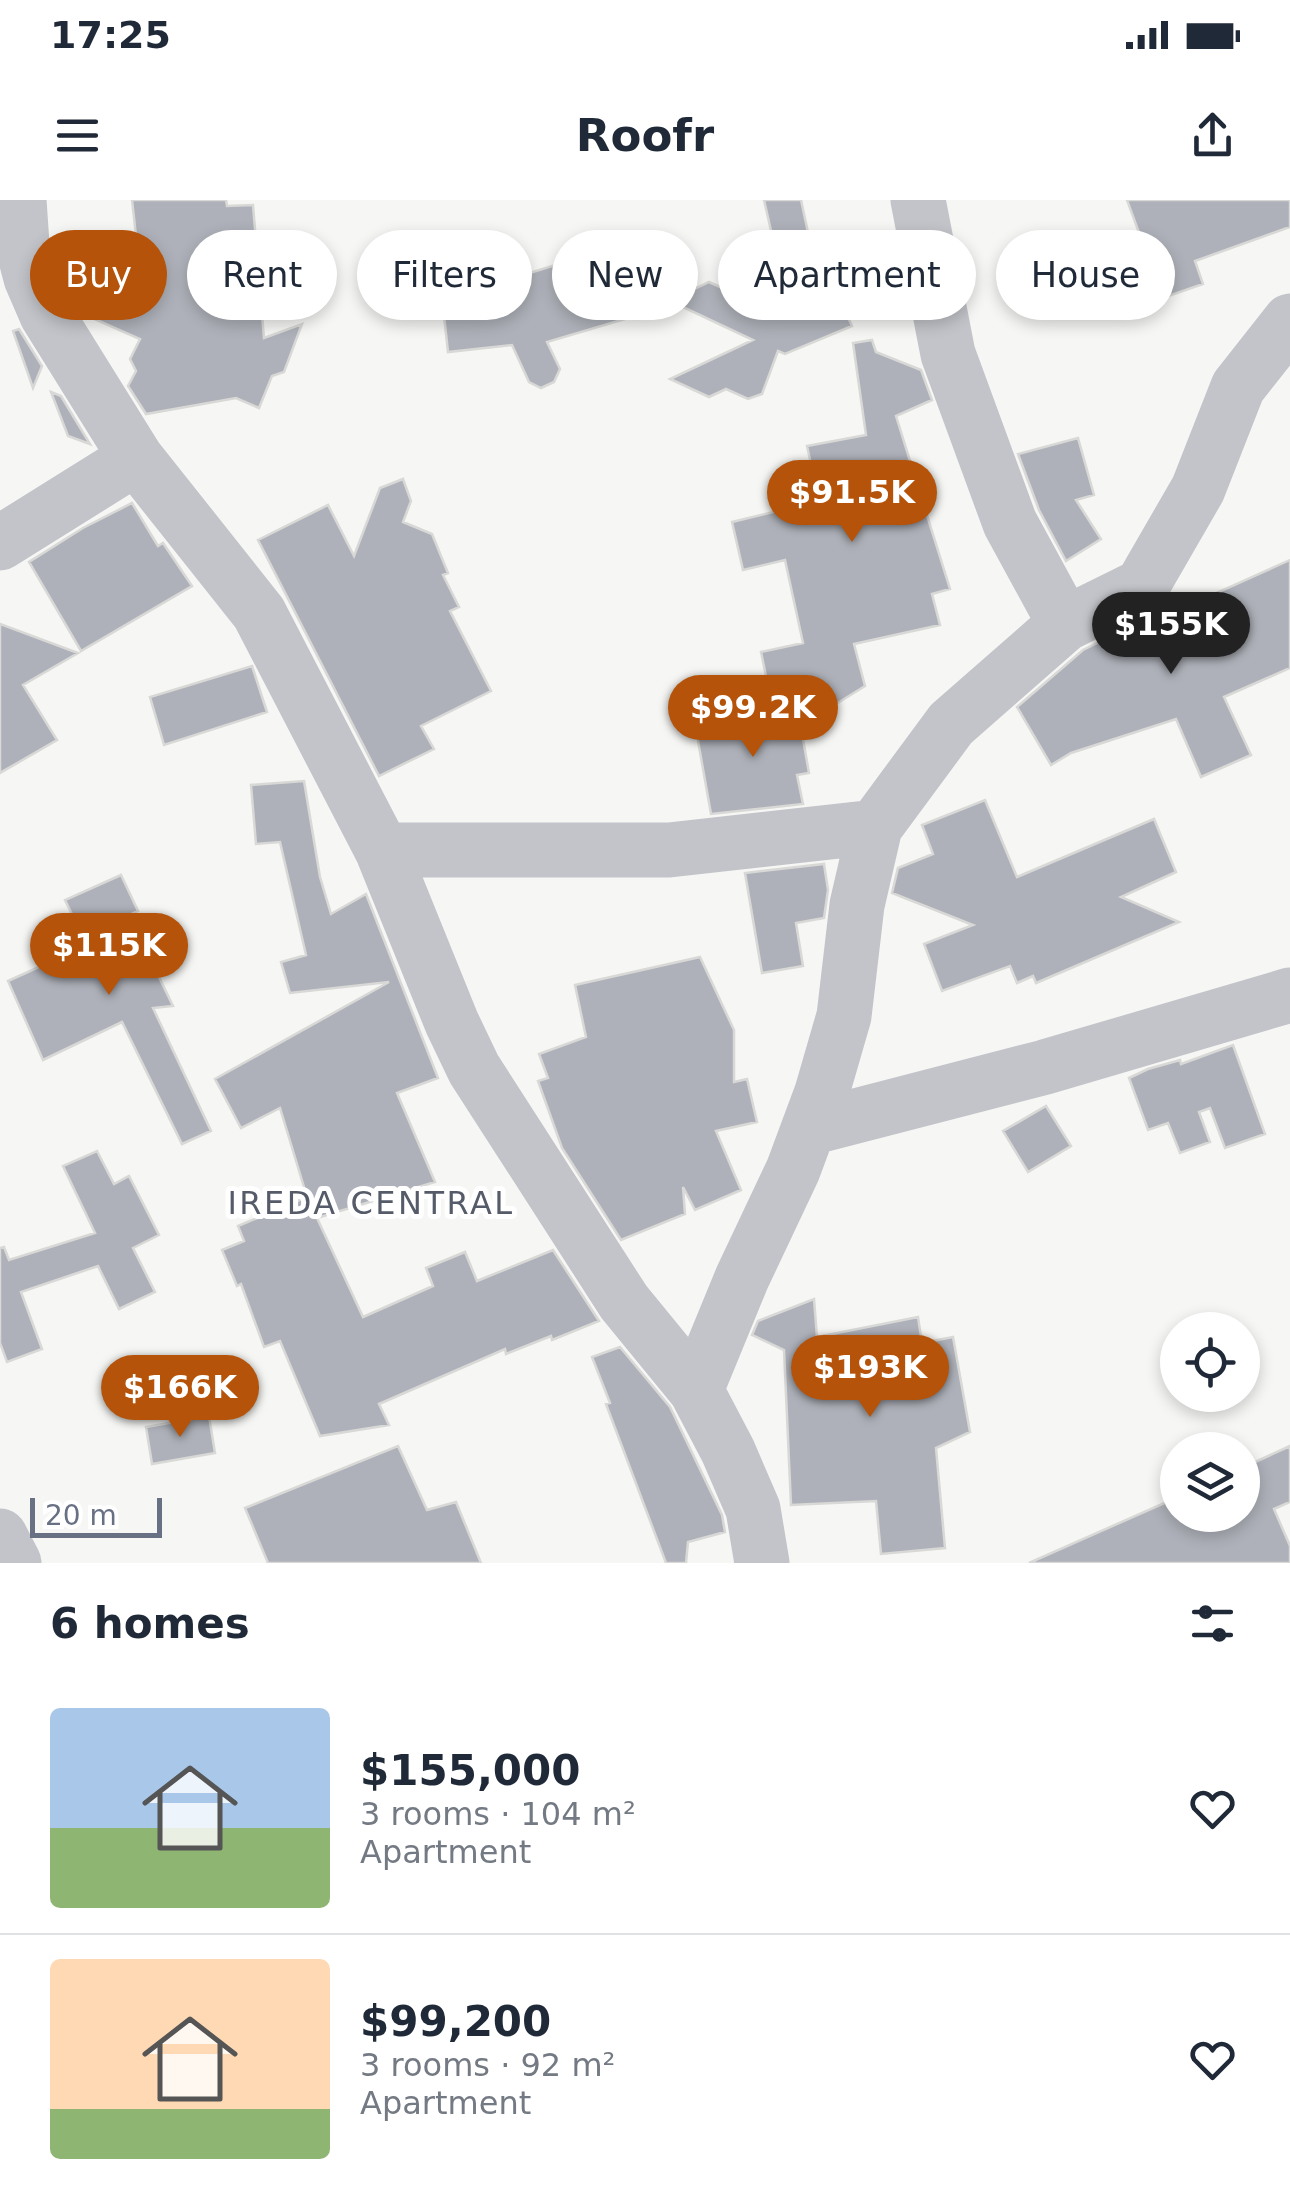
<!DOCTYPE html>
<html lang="en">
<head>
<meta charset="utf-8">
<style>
	body { margin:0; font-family:"DejaVu Sans",sans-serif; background:#f2f2f3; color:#1f2937; height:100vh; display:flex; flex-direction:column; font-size:38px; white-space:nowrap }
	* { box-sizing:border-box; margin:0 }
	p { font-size:32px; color:#747a83 }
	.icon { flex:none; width:55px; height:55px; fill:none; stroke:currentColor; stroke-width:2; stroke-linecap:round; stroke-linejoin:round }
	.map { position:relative; height:1363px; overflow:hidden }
	.sheet { display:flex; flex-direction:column; background:#fff; flex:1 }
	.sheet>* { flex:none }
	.hud { position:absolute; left:30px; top:30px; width:1230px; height:90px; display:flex; gap:20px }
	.buttons { position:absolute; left:1160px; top:1112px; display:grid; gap:20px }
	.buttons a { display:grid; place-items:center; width:100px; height:100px; border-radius:50%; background:#fff; box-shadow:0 5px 15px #0003; font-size:50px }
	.scale { position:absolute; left:30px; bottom:25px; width:132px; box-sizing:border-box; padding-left:10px; border:5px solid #687083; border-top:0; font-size:28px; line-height:35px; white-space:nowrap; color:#687083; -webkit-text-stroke:8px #fff; paint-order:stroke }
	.price { position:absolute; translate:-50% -85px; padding:0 22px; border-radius:35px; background:#b45309; color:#fff; font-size:32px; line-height:65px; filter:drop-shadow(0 2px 5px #0008) }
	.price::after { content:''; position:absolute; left:50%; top:60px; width:30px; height:22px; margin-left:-15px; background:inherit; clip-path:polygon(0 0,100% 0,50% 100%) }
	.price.current { background:#222; color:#fff }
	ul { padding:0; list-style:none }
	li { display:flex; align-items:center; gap:30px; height:250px; padding:0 50px }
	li+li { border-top:2px solid #e0e1e3 }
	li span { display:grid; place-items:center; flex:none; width:280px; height:200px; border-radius:10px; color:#555 }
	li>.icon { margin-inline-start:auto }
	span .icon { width:120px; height:120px; fill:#fffc; stroke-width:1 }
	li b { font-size:42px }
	h2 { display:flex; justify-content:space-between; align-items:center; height:120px; padding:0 50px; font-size:42px }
	.chip { padding:0 35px; border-radius:45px; background:#fff; box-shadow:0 5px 15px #0003; font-size:35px; line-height:90px }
	.chip.current { background:#b45309; color:#fff }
	.status { display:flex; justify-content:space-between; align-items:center; height:70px; padding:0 50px; background:#fff; direction:ltr }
	.status svg { height:28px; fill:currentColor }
	header { display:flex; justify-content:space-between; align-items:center; height:130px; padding:0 50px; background:#fff; font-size:45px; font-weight:700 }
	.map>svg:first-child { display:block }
	.building { fill:#aeb1b9; stroke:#d8d8d6; stroke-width:2.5 }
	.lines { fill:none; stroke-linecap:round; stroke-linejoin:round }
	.minor { stroke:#c2c4c9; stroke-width:55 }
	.labels { text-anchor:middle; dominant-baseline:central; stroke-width:10; stroke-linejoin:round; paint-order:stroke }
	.quarter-label { font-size:32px; letter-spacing:2.5px; fill:#555b68; stroke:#fff }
</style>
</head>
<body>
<div class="status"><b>17:25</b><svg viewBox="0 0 49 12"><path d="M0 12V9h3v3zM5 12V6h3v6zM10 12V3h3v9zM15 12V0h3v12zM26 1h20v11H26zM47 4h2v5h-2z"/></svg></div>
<header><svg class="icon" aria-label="menu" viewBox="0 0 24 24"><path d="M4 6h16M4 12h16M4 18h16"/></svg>Roofr<svg class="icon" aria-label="share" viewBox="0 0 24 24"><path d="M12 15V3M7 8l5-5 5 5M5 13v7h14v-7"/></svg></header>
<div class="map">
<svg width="1290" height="1363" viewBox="0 0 1290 1363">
	<rect width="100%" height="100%" fill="#f6f7f4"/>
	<path class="building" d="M132,0H226L227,6L253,5L264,138L302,124L284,172L272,176L259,208L236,198L146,214L128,186L136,171L130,159L140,139L83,114L75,100L74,98L132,72H140Z
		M764,0H801L815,65L823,61L852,126L785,154L778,151L762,194L748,199L726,189L709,197L670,179L753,140L670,101L709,82L740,96L782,79Z
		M1127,0H1290V27L1195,61L1203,84L1163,98Z
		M617,34L642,114L547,142L560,169L554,182L541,188L529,182L512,145L448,152L442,98L488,93L485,85L514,72L522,89H525L520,76L575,59L572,47Z
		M19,129L42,166L33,188L13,131Z
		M872,140L876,152L921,170L932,200L896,216L950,389L932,394L940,425L854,444L865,486L812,519L799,492L771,500L761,452L803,443L785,360L743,370L732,322L819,301L807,246L866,235L853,143Z
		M51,192L61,196L90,244L68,236Z
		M1078,238L1094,295L1076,300L1101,339L1066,361L1039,310L1018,254Z
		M403,279L411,301L403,322L432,334L448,373L443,375L459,407L450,411L491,491L421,526L434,549L379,576L258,340L328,305L354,356L380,288Z
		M132,303L158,346L163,343L192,386L81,451L29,362L83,328Z
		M1290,360V468L1224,497L1251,555L1201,577L1176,519L1071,553L1051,565L1017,507L1083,450L1136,424L1145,442L1212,413L1205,398Z
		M0,424L78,453L23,485L57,540L0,573Z
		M252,466L267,512L164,545L150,497Z
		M797,505L809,573L797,575L803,604L711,614L695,524Z
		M304,581L320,677L331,714L366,694L438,878L397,893L435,982L317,1018L363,1117L433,1086L426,1068L465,1052L477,1081L553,1050L599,1121L552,1140L551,1136L506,1154L505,1149L379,1204L389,1225L320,1236L280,1141L264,1147L241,1084L237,1086L222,1050L244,1041L238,1026L307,997L280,908L241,928L215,879L389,782L290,793L281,762L306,755L280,642L256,644L251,585Z
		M985,600L1017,677L1154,619L1176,672L1121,697L1179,722L1036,783L1033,776L1017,783L1010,766L942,791L924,744L973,725L892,693L898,668L933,654L922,625Z
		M824,664L828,690L824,718L796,723L803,766L762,773L745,673Z
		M121,675L138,711L129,715L173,806L153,808L211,931L182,944L122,822L43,860L8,781L70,753L66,745L83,737L65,700Z
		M700,757L734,830V882L747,879L757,922L716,931L741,990L695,1010L683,987L685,1014L621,1040L562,948L538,881L548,878L539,854L586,837L575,785Z
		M1233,845L1265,934L1225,948L1210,908L1199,912L1210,942L1180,953L1168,923L1148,930L1129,878L1148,869L1180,860L1181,864Z
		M1046,906L1071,946L1028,972L1003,931Z
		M97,951L114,984L129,976L159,1035L133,1048L155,1092L119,1109L98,1066L21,1092L42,1149L7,1162L0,1143V1048L4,1047L9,1060L95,1033L63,966Z
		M814,1099L817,1137L918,1117L922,1143L953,1137L970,1232L936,1248L945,1348L881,1354L876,1301L791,1305L784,1150L752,1135L758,1121Z
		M620,1147L670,1207L722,1315L725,1332L688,1342L686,1363H666L606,1204L610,1203L592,1157Z
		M209,1216L215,1253L152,1264L146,1227Z
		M398,1246L427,1310L456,1302L481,1363H268L245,1308Z
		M1290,1246V1302L1274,1309L1290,1346V1363H1029L1178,1297V1315H1242V1268Z"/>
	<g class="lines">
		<path class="minor" d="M19,0L22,44L31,78L47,115L136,258L259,413L382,650L452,823L474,869L624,1102L696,1190L728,1251L753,1309L762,1363
			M918,0L948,154L1010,323L1065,424
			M0,343L136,258
			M382,650H669L875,627
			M809,928L1045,867L1290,795
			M696,1190L742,1078L793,970L822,892L844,816L857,705L875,627L951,524L1065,424L1142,386L1198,289L1238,187L1290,121
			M0,1336L14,1363"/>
	</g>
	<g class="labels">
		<g class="quarter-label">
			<text x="371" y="1003">IREDA CENTRAL</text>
		</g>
	</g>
</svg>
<div class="buttons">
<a><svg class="icon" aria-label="locate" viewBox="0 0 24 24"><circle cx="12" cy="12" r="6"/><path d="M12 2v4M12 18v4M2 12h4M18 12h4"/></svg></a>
<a><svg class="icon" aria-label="layers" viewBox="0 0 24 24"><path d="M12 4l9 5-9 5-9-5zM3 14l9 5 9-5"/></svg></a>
</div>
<div class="scale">20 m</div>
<b class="price" style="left:852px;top:345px">$91.5K</b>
<b class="price current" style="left:1171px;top:477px">$155K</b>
<b class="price" style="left:753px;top:560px">$99.2K</b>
<b class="price" style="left:109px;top:798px">$115K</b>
<b class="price" style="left:870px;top:1220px">$193K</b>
<b class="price" style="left:180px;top:1240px">$166K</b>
<div class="hud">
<a class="chip current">Buy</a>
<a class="chip">Rent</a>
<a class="chip">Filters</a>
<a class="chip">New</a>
<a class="chip">Apartment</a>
<a class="chip">House</a>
</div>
</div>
<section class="sheet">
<h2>6 homes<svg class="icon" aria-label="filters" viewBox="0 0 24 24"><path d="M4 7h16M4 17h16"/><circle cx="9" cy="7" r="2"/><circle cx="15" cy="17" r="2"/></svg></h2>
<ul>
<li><span style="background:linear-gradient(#a9c7e8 60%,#8fb573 0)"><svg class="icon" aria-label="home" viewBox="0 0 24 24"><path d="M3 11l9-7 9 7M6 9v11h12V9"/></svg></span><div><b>$155,000</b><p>3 rooms · 104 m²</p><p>Apartment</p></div><svg class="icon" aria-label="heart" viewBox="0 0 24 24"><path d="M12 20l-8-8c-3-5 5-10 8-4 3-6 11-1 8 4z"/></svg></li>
<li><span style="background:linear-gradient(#ffd9b3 75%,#8fb573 0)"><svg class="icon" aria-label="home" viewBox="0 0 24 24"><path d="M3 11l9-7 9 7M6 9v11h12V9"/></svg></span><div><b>$99,200</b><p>3 rooms · 92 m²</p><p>Apartment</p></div><svg class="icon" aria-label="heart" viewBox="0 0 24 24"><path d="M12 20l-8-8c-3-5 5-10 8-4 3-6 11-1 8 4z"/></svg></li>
</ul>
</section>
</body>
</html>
